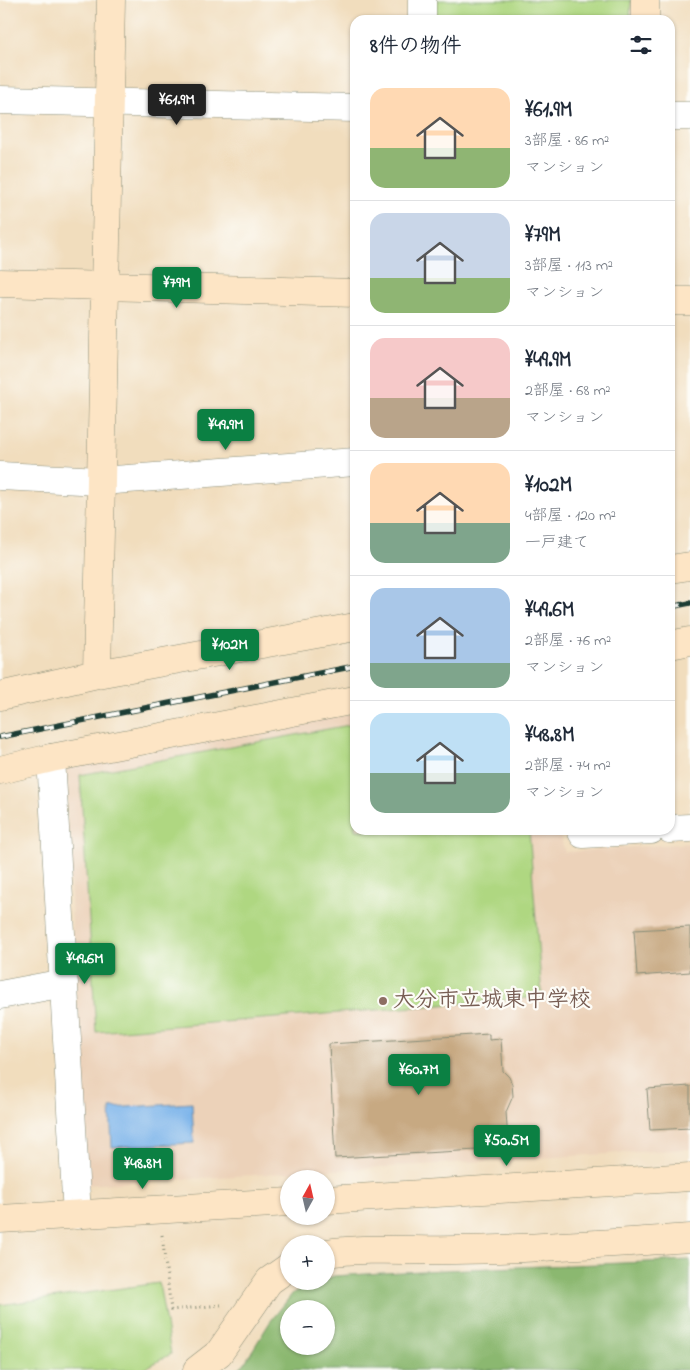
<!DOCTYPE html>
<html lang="ja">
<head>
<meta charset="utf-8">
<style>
	body { margin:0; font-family:"Indie Flower","Klee One",sans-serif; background:#f6f6f7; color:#1f2937; height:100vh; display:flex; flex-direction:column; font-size:19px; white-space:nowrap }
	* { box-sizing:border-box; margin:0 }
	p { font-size:16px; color:#747a83 }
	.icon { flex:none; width:28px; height:28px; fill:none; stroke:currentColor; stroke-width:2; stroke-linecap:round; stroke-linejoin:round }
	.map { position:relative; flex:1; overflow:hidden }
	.details { position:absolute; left:350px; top:15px; width:325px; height:820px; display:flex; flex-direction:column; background:#fff; border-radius:15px; box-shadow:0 1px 4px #0004 }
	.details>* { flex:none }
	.needle { width:32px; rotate:8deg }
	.tools { position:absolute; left:280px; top:1170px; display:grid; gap:10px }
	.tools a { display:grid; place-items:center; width:55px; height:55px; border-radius:50%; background:#fff; box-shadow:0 1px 4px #0004; font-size:25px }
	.price { position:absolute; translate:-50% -42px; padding:0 11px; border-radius:5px; background:#0b8043; color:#fff; font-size:16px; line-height:32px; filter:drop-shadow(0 1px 2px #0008) }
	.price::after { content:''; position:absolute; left:50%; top:30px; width:15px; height:11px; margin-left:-8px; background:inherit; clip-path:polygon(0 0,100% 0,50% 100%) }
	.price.selected { background:#222; color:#fff }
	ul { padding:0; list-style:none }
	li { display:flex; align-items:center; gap:15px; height:125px; padding:0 20px }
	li+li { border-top:1px solid #e0e1e3 }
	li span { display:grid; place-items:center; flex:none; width:140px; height:100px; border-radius:15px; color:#555 }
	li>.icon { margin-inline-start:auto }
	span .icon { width:60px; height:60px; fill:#fffc; stroke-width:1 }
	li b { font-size:21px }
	h2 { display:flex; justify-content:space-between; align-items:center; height:60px; padding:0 20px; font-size:21px }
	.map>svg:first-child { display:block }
	.built { fill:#ecd2b9 }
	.green { fill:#afd781; stroke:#678a5a }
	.forest { fill:#8bb86f; stroke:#557a52; fill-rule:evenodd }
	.water { fill:#7ab3ea; stroke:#4c788f }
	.building { fill:#c7a982 }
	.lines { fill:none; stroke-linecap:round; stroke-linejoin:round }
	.street-casing { stroke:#888d78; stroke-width:29 }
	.secondary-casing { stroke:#888d78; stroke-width:29 }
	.path { stroke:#888d78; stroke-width:3; stroke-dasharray:1 4; stroke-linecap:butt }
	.street { stroke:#fff; stroke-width:28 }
	.secondary { stroke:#fde5c5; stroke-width:28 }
	.rail-casing { stroke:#1f3d34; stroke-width:5.5 }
	.rail { stroke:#fdfcf7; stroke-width:4; stroke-dasharray:11; stroke-linecap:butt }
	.education-dot { fill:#8d6e63; stroke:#fdfcf7; stroke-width:2 }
	.labels { text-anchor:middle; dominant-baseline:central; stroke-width:4.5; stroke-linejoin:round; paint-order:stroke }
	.education-label { font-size:22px; font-weight:bold; fill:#785e54; stroke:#fdfcf7; text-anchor:start }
</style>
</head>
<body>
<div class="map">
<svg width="690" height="1370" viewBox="0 0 690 1370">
	<rect width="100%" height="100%" fill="#fdfcf7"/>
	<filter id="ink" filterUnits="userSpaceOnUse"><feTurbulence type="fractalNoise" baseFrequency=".02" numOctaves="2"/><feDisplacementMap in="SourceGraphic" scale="10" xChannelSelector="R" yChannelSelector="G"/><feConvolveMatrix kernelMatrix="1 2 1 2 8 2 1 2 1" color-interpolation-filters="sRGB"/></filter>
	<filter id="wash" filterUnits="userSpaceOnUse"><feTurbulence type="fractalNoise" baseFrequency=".0096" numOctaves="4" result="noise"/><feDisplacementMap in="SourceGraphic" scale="20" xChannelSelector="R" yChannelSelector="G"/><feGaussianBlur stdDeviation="1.12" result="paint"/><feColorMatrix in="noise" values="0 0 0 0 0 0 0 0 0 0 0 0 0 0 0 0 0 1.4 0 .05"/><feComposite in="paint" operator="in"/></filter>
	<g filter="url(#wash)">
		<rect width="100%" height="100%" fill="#f1ddbd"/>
		<path class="built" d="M355,713V830H558L565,852L690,843V1149L84,1185L65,767Z"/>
		<path class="green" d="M430,0H631L630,20H430Z
			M355,724V830H529L542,997L96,1032L80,775Z
			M159,1283L171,1354L142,1370H0V1305Z"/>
		<path class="forest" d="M690,1260V1370H236L244,1364L270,1322L293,1293L320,1281H326V1279L334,1276C452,1268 571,1266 690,1260ZM289,1309H326V1346H289Z"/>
		<path class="water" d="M192,1103L194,1143L112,1147L110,1108Z"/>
		<g id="blocks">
			<path class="building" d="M690,927V972L637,976L634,930Z
				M489,1034V1040L501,1039L503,1071L509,1077L512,1084L513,1096L506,1112L508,1142L495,1143V1149L335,1158L329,1044Z
				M690,1086V1128L650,1130L647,1089Z"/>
		</g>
	</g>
	<g filter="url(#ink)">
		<use href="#blocks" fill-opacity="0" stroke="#888d78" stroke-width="1"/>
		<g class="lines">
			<defs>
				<path id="street" d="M422,20V0
					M0,100L355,108
					M670,116H690
					M0,476L101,481L355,462
					M51,758L77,1215
					M670,829L690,828
					M581,830L583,834L651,830
					M0,995L64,983"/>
				<path id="secondary" d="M645,20V0
					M0,283L355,293
					M670,301H690
					M670,569L690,566
					M670,645L690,641
					M97,674L111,0
					M0,696L97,674L355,627
					M0,770L51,758L355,700
					M326,1200L690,1177
					M0,1219L289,1202
					M326,1253C369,1247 412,1251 455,1250C533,1249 612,1243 690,1238
					M197,1370L219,1353L269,1281L289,1267"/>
			</defs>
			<use href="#street" class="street-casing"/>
			<use href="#secondary" class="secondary-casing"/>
			<path class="path" d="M162,1235L171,1310L221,1305"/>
			<use href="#street" class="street"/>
			<use href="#secondary" class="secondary"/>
			<defs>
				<path id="rail" d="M670,607L690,603
					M0,737L355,666"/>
			</defs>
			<use href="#rail" class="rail-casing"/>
			<use href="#rail" class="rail"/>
		</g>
	</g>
	<circle class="education-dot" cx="383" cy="1001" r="5"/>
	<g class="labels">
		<g class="education-label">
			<text x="393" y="1001">大分市立城東中学校</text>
		</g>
	</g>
</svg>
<div class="tools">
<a><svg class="needle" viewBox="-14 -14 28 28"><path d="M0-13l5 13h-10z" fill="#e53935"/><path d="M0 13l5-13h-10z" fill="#747a83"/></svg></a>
<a>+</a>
<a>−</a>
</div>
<b class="price selected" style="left:177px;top:126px">¥61.9M</b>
<b class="price" style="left:177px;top:309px">¥79M</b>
<b class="price" style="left:226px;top:451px">¥49.9M</b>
<b class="price" style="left:230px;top:671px">¥102M</b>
<b class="price" style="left:85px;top:985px">¥49.6M</b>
<b class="price" style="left:419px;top:1096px">¥60.7M</b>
<b class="price" style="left:507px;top:1167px">¥50.5M</b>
<b class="price" style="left:143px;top:1190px">¥48.8M</b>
<section class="details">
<h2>8件の物件<svg class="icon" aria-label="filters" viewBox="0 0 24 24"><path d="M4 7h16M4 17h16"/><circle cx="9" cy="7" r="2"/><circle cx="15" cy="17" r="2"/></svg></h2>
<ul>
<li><span style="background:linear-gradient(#ffd9b3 60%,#8fb573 0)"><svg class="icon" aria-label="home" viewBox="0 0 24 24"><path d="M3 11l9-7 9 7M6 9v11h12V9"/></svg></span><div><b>¥61.9M</b><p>3部屋 · 86 m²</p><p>マンション</p></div></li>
<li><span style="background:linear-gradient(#c9d6e8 65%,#8fb573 0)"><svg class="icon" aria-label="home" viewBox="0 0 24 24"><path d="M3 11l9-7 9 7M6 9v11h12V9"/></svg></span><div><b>¥79M</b><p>3部屋 · 113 m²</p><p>マンション</p></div></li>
<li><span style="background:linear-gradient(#f6c9c9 60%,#b9a48a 0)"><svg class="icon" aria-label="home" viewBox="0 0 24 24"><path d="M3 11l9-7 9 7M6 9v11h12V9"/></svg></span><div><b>¥49.9M</b><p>2部屋 · 68 m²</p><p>マンション</p></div></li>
<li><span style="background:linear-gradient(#ffd9b3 60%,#7fa58c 0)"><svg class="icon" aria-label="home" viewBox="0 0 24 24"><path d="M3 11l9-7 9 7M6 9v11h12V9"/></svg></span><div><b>¥102M</b><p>4部屋 · 120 m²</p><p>一戸建て</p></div></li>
<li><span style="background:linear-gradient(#a9c7e8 75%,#7fa58c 0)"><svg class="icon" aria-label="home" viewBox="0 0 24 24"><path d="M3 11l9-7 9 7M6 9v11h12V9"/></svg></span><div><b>¥49.6M</b><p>2部屋 · 76 m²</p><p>マンション</p></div></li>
<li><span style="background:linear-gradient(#bfe0f5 60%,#7fa58c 0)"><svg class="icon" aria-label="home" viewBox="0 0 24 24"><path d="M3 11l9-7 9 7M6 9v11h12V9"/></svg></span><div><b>¥48.8M</b><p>2部屋 · 74 m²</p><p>マンション</p></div></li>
</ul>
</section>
</div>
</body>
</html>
